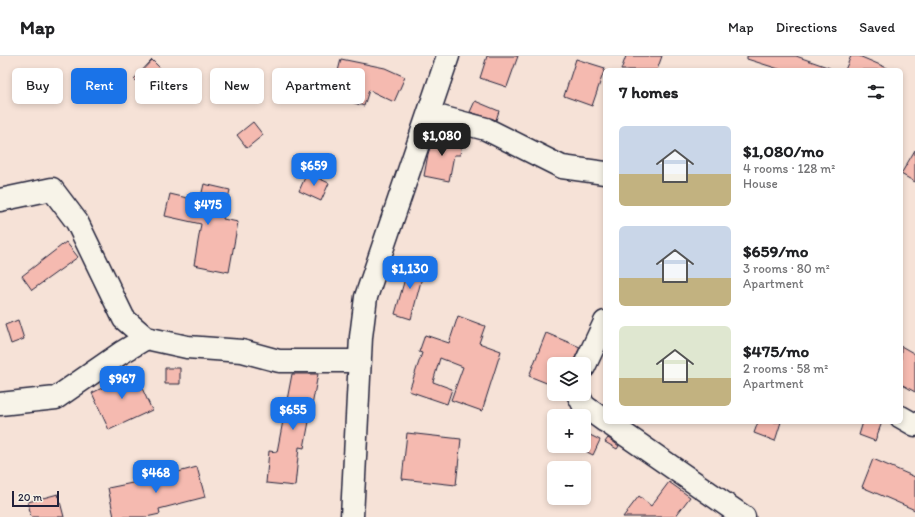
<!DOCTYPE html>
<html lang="en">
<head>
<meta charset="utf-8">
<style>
	body { margin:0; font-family:Itim,sans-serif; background:#f6f6f6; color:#202124; height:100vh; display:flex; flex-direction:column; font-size:15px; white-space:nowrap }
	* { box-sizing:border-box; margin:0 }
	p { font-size:13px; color:#757577 }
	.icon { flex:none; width:22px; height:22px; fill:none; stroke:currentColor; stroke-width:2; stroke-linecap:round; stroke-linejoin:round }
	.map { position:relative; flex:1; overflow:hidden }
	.side { position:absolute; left:603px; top:12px; width:300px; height:356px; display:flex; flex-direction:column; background:#fff; border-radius:6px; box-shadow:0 2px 6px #0003 }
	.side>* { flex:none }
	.banner { position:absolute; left:12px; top:12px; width:380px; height:36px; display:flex; gap:8px }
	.controls { position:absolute; left:547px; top:301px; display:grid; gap:8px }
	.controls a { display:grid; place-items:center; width:44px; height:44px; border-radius:6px; background:#fff; box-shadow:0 2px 6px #0003; font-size:20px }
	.scale { position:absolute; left:12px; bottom:10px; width:47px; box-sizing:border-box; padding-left:4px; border:2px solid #22223b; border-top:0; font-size:11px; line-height:14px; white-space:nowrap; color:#22223b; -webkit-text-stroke:3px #f7f3e8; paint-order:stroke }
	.price { position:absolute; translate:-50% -34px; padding:0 9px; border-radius:8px; background:#1a73e8; color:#fff; font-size:13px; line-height:26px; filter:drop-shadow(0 1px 2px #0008) }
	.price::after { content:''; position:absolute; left:50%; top:24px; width:12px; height:9px; margin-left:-6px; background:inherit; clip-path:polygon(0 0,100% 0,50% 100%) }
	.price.current { background:#222; color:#fff }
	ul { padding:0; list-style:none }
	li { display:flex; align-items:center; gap:12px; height:100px; padding:0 16px }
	li span { display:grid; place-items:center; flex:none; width:112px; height:80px; border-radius:6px; color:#555 }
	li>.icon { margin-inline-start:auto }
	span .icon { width:48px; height:48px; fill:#fffc; stroke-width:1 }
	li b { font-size:17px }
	h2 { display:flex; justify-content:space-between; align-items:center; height:48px; padding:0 16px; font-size:17px }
	.pill { padding:0 14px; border-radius:6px; background:#fff; box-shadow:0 2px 6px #0003; font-size:14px; line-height:36px }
	.pill.current { background:#1a73e8; color:#fff }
	header { display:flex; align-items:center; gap:24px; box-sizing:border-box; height:56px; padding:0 20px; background:#fff; border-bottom:1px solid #e0e0e0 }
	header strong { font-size:19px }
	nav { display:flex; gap:22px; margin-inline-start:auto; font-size:14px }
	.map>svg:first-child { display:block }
	.building { fill:#f5bab0; stroke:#22223b }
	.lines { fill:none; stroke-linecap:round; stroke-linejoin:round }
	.minor-casing { stroke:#22223b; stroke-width:25 }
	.minor { stroke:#f7f3e8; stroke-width:22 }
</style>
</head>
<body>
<header>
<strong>Map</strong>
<nav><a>Map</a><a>Directions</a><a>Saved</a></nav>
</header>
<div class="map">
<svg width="915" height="461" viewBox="0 0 915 461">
	<rect width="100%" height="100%" fill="#f6e2d7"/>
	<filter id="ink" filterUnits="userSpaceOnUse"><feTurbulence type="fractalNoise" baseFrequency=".025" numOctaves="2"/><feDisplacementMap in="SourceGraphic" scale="8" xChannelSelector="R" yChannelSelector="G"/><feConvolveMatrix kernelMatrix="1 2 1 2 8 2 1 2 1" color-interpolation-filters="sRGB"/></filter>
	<g filter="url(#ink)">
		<path class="building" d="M487,0H518L507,31L480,22Z
			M626,0H662L657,14H621Z
			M747,0H796L830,12V14H782L747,3Z
			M851,0H859L892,14H845Z
			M341,3L385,12L405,21L394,46L369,34L364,50L332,40Z
			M576,3L605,12L592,50L564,40Z
			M152,4L160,12L143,31L134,23Z
			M475,45L499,55L496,64L470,56Z
			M253,66L263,79L247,92L237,79Z
			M434,79L462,85L460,99H454L449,125L424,120L428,98Z
			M915,94V126L901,118Z
			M307,117L329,127L321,145L299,135Z
			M204,128L230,134L223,163L238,166L229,216L194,209L201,168L165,160L170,138L200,145Z
			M66,186L78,201L32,234L22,220Z
			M406,206L425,210L411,263L395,258L406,219L403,218Z
			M458,260L485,270L479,287L501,295L482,355L451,344L463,311L440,302L433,326L452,333L447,348L409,335L422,297L419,296L425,279L449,287Z
			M18,264L24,283L11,288L5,269Z
			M546,277L580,291L572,308H554V330L529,320Z
			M901,290L915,298V336L901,328Z
			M165,312H180V328H165Z
			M122,317L124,322L135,317L152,354L109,374L92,337L106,330L104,325Z
			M292,318H318L304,392L299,391L295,430L266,427L269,395L277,396Z
			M758,366H781L775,385L754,377Z
			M863,366H882L875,385L859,379Z
			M407,377L461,383L456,429L402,423Z
			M588,378L600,384L593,399L581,393L584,390Z
			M608,382L619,390L617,393L605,386Z
			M873,403L915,421V454L862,431Z
			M197,411L205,441L159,453L160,458L146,461H114L108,432L152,423Z
			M669,426L690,441L675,461H623L639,440L651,450Z
			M58,438L64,461H31L28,446Z"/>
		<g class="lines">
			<defs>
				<path id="minor" d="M429,58L486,73L562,111L605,117
					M0,144L52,133L77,166L124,263L146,282
					M584,311L605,266
					M578,338L584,350L605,365
					M0,348L56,342L121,297L146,282L187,291L242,295L279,305H360
					M901,361L915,369
					M607,366L744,461
					M352,461L361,281L366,241L448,0"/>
			</defs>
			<use href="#minor" class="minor-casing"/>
			<use href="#minor" class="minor"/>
		</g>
	</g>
</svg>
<div class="controls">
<a><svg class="icon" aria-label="layers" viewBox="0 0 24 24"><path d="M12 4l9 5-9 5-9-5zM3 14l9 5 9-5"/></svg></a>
<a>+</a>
<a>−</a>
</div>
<div class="scale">20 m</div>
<b class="price current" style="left:442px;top:101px">$1,080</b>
<b class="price" style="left:314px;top:131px">$659</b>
<b class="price" style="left:208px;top:170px">$475</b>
<b class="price" style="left:410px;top:234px">$1,130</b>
<b class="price" style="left:122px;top:344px">$967</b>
<b class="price" style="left:293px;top:375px">$655</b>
<b class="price" style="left:156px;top:438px">$468</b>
<div class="banner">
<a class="pill">Buy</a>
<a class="pill current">Rent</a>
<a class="pill">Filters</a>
<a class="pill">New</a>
<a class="pill">Apartment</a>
</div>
<section class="side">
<h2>7 homes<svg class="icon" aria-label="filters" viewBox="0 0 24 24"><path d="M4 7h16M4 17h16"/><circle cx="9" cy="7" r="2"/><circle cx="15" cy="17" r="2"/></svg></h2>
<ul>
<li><span style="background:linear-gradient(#c9d6e8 60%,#c2b280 0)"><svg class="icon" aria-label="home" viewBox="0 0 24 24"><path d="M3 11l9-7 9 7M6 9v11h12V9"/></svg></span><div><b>$1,080/mo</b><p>4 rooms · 128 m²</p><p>House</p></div></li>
<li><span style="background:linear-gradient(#c9d6e8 65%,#c2b280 0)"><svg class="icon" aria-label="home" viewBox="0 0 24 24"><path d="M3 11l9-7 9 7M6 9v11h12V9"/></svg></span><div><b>$659/mo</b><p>3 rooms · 80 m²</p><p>Apartment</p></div></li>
<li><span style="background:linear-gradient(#dfe7d0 65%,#c2b280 0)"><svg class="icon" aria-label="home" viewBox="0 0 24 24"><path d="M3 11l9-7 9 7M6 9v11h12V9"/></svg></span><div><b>$475/mo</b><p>2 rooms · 58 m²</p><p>Apartment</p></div></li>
</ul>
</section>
</div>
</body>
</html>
